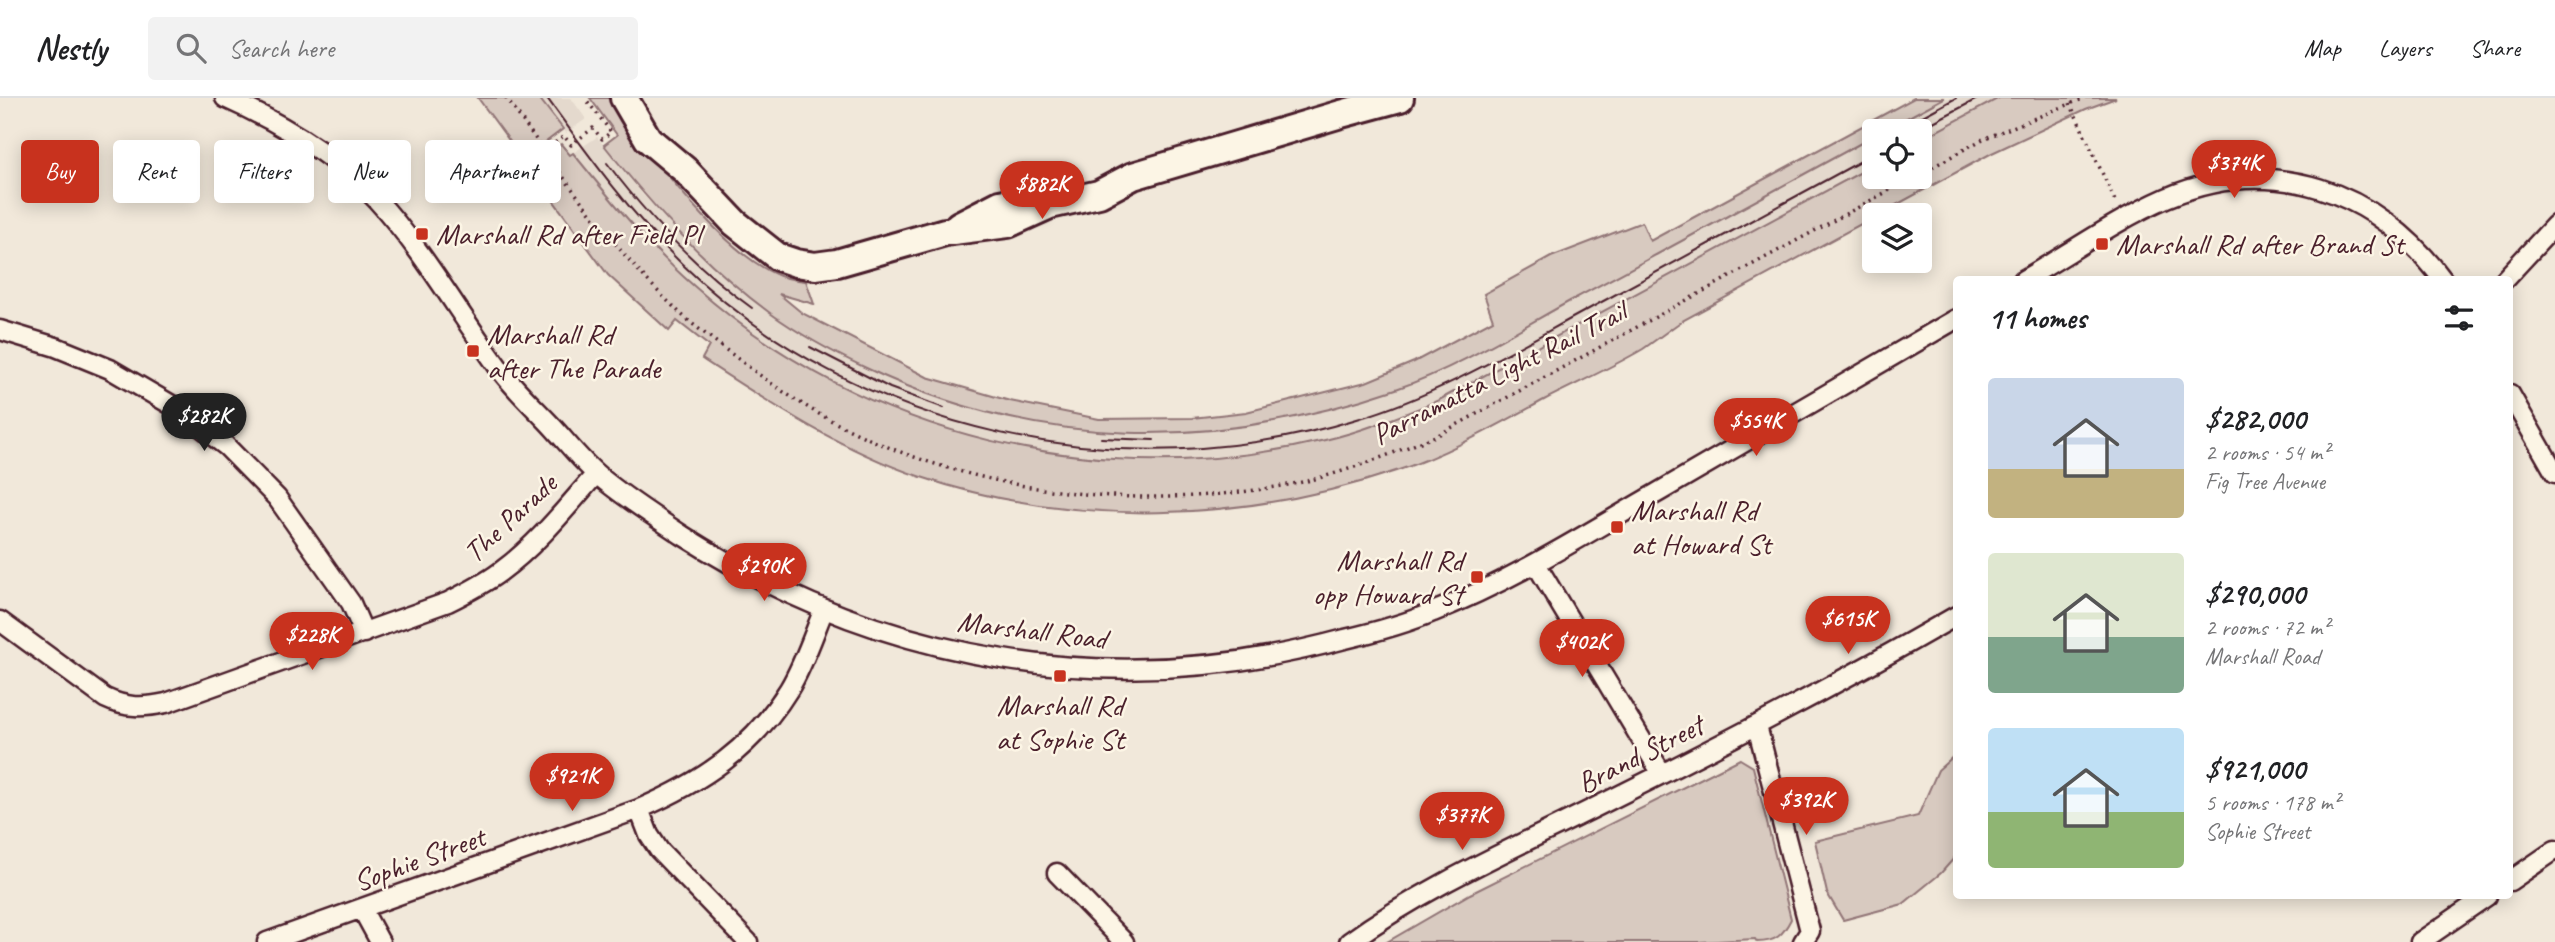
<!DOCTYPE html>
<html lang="en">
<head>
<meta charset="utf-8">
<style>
	body { margin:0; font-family:Caveat,sans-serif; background:#f2f2f2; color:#202124; height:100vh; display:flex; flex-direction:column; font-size:26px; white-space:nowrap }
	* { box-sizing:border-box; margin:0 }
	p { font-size:23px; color:#757577 }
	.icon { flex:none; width:38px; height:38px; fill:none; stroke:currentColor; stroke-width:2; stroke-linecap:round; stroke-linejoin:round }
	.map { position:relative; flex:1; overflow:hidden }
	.panel { position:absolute; left:1953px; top:178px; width:560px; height:623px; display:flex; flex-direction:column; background:#fff; border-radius:7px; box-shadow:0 4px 18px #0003 }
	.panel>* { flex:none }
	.top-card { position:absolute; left:21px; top:42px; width:665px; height:63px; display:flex; gap:14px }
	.buttons { position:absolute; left:1862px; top:21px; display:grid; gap:14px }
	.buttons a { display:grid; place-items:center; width:70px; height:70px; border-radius:7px; background:#fff; box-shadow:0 4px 18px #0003; font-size:35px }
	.price { position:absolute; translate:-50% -60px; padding:0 16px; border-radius:24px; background:#c8321e; color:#fff; font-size:23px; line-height:46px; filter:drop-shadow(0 2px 4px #0008) }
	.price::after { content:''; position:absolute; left:50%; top:42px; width:21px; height:16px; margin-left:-10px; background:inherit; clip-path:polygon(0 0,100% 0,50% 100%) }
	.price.selected { background:#222; color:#fff }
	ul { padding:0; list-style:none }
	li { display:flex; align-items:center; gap:21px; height:175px; padding:0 35px }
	li span { display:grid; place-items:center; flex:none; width:196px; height:140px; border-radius:7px; color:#555 }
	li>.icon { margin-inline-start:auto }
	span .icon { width:84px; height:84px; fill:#fffc; stroke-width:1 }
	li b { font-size:30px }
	h2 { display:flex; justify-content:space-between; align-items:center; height:84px; padding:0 35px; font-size:30px }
	.chip { padding:0 24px; border-radius:7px; background:#fff; box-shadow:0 4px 18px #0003; font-size:24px; line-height:63px }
	.chip.selected { background:#c8321e; color:#fff }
	header { display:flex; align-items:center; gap:42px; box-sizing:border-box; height:98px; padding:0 35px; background:#fff; border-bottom:2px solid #e0e0e0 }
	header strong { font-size:33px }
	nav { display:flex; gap:38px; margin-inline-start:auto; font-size:24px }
	.search { width:490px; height:63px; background:#f2f2f2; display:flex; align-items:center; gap:18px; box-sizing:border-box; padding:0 24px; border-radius:7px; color:#757577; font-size:26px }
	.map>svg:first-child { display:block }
	.built { fill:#e4d9cd }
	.green { fill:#d8cac0; stroke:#917476; stroke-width:2 }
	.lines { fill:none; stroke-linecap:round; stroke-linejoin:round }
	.street-casing { stroke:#4a1f2b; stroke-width:23 }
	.secondary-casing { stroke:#4a1f2b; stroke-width:32 }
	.path { stroke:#4a1f2b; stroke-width:3.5; stroke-dasharray:2 5; stroke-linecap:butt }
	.street { stroke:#fcf5e5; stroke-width:18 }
	.secondary { stroke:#fcf5e5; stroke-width:26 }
	.tram { stroke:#4a1f2b; stroke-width:2 }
	.poi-dot { fill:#c8321e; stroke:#fcf5e5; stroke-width:2.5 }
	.labels { text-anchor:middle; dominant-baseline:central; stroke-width:5; stroke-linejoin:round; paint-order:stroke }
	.poi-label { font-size:30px; fill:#4a1f2b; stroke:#fcf5e5; text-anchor:start }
	.street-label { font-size:30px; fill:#4a1f2b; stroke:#fcf5e5 }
</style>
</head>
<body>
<header>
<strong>Nestly</strong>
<div class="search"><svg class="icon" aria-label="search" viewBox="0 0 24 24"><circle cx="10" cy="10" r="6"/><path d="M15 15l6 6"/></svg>Search here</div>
<nav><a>Map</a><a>Layers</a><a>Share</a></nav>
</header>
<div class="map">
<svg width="2555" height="844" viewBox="0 0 2555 844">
	<rect width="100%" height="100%" fill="#f1e8da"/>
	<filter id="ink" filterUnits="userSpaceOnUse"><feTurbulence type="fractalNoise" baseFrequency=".0143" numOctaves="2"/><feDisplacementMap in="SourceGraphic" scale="14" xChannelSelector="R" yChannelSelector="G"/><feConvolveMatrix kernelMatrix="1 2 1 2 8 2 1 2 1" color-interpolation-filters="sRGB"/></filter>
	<g filter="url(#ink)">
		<path class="built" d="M539,0H571L586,21L566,35Z
			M1944,0H1999L1920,42V33H1883Z
			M1874,38V67L1439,302L1364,331L1326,342L1276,352L1176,363L1050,355L1000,346L944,332L878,306L826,281L762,243L694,189L646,142L573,55L597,39L642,96L706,162L772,217L840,257L906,289L976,311L1015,322L1095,334L1283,323L1400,289L1518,231Z"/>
		<path class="green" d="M478,0H539L563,31L546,44L552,52L561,46L570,57L573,55C611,102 649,149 694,188C865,341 1103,396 1325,342C1364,333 1402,317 1439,302L1874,67V79H1920V42L1999,0H2116L2086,11L1992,55L1682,223C1669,232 1656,242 1643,251C1611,270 1577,285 1544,302C1496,328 1447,356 1396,373C1245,424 1072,430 921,379C841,352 771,306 702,261L709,248L677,223L669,233L608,177Z
			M590,0H608C647,51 721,155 780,178C788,181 798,182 806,183L814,206L779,196L802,215L927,279L1010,303L1099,321L1192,320L1246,314L1366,284L1414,264L1493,222L1484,196L1551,159L1642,124L1650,143L1914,0H1944L1883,33H1874V38C1773,93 1672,149 1570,203C1514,234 1457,270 1396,291C1215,353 1039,353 864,269C832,254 799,236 770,215C706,168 653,109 604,47L617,37Z
			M1956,656V758L1941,775L1903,806L1843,822L1827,795L1815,743L1918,718L1938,672Z
			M1740,661L1753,669L1791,821C1783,837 1776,844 1757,844L1755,841L1698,844H1387L1470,796Z"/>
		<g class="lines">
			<defs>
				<path id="street" d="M225,0C281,25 334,56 376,101C422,151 456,211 496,266C511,288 532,307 550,326C566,343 581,363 599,378C625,400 654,418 682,437C885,566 1113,604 1345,541C1375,534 1405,526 1433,514C1512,483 1584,437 1657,395C1757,337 1857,279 1956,221
					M2023,182C2070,155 2116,122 2166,100C2272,55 2377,92 2443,182
					M2504,182L2555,127
					M0,232L56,249L110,271L175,309L226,348L277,400L351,505L364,535
					M2510,296L2555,375
					M1536,466L1662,676
					M0,523L105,600C126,610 143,610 166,605L448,504C466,495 484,486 500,474C537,447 566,410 596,376
					M1757,628L1810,833L1803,844
					M639,711L649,737L659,752L748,844
					M1057,775L1124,844
					M2510,783L2555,752
					M362,811L380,844
					M267,844L639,711C702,684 752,651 789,591C804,566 813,538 824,511
					M1349,844C1429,786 1521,747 1610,702C1727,644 1843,583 1956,518
					M2420,844L2487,798"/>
				<path id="secondary" d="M624,0L648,41L685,72L735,125L778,159L796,165L815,168L837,165L945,134L1008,126L1050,107L1099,96L1133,78L1341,16L1400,0
					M959,127L1000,106L1051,96"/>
			</defs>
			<use href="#street" class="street-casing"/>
			<use href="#secondary" class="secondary-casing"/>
			<path class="path" d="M506,0C560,74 611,150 678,213C692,227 709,238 725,251C759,277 795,304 834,324C970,395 1132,414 1282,388C1336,379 1388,357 1438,337L1914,79
				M2070,5L2116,105
				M544,53L564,38L571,47L593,30L602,41L611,34L585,0
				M1920,76L1983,41L2085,0"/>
			<use href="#street" class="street"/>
			<use href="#secondary" class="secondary"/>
			<path class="tram" d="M547,0C589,58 630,115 682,166C858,337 1125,393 1357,321C1438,297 1511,253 1585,213C1681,161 1778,108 1874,56
				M1895,33L1956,0
				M1916,33L1979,0
				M607,65C648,119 696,170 752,210
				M810,249L890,290L944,310
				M1101,340L1154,342"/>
		</g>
	</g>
	<g class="poi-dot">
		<rect x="415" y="129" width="14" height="14" rx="3.5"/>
		<rect x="2095" y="139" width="14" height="14" rx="3.5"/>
		<rect x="466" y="246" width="14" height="14" rx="3.5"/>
		<rect x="1610" y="422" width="14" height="14" rx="3.5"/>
		<rect x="1470" y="472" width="14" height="14" rx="3.5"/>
		<rect x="1053" y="571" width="14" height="14" rx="3.5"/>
	</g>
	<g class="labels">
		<g class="poi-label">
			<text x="436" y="136">Marshall Rd after Field Pl</text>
			<text x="2116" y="146">Marshall Rd after Brand St</text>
			<text x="487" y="236">Marshall Rd<tspan x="487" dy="34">after The Parade</tspan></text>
			<text x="1631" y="412">Marshall Rd<tspan x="1631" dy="34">at Howard St</tspan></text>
			<text x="1463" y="462" text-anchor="end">Marshall Rd<tspan x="1463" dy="34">opp Howard St</tspan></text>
			<text x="1060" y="607" text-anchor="middle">Marshall Rd<tspan x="1060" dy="34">at Sophie St</tspan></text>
		</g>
		<g class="street-label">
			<text transform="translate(1499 275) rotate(-27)">Parramatta Light Rail Trail</text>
			<text transform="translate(510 420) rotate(-43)">The Parade</text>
			<text transform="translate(1032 532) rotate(7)">Marshall Road</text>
			<text transform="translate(1640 656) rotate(-27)">Brand Street</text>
			<text transform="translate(419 761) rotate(-20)">Sophie Street</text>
		</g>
	</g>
</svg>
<div class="buttons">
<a><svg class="icon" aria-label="locate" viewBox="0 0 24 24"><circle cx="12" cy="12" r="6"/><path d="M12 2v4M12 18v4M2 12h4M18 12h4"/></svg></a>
<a><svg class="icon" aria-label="layers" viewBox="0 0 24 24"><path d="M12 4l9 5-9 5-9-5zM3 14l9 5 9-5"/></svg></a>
</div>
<b class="price" style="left:2234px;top:102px">$374K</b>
<b class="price" style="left:1042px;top:123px">$882K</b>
<b class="price selected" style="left:204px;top:355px">$282K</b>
<b class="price" style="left:1756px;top:360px">$554K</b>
<b class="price" style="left:764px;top:505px">$290K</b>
<b class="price" style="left:1848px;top:558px">$615K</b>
<b class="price" style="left:312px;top:574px">$228K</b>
<b class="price" style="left:1582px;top:581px">$402K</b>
<b class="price" style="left:572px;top:715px">$921K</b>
<b class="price" style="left:1806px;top:739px">$392K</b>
<b class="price" style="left:1462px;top:754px">$377K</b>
<div class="top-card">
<a class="chip selected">Buy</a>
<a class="chip">Rent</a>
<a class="chip">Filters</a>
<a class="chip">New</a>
<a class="chip">Apartment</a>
</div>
<section class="panel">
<h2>11 homes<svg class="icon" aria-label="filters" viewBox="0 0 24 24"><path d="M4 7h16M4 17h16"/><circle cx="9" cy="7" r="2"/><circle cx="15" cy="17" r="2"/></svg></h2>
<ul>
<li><span style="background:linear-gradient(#c9d6e8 65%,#c2b280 0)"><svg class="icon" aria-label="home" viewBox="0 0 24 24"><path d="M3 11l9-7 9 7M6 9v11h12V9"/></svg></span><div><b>$282,000</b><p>2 rooms · 54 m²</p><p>Fig Tree Avenue</p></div></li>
<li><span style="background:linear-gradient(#dfe7d0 60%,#7fa58c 0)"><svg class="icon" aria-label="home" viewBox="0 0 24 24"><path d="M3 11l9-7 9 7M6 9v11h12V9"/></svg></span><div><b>$290,000</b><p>2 rooms · 72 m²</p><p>Marshall Road</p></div></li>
<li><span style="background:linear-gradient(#bfe0f5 60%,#8fb573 0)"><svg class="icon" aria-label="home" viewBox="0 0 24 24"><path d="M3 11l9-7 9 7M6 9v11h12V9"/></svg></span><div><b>$921,000</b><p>5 rooms · 178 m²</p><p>Sophie Street</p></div></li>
</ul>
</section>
</div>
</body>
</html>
